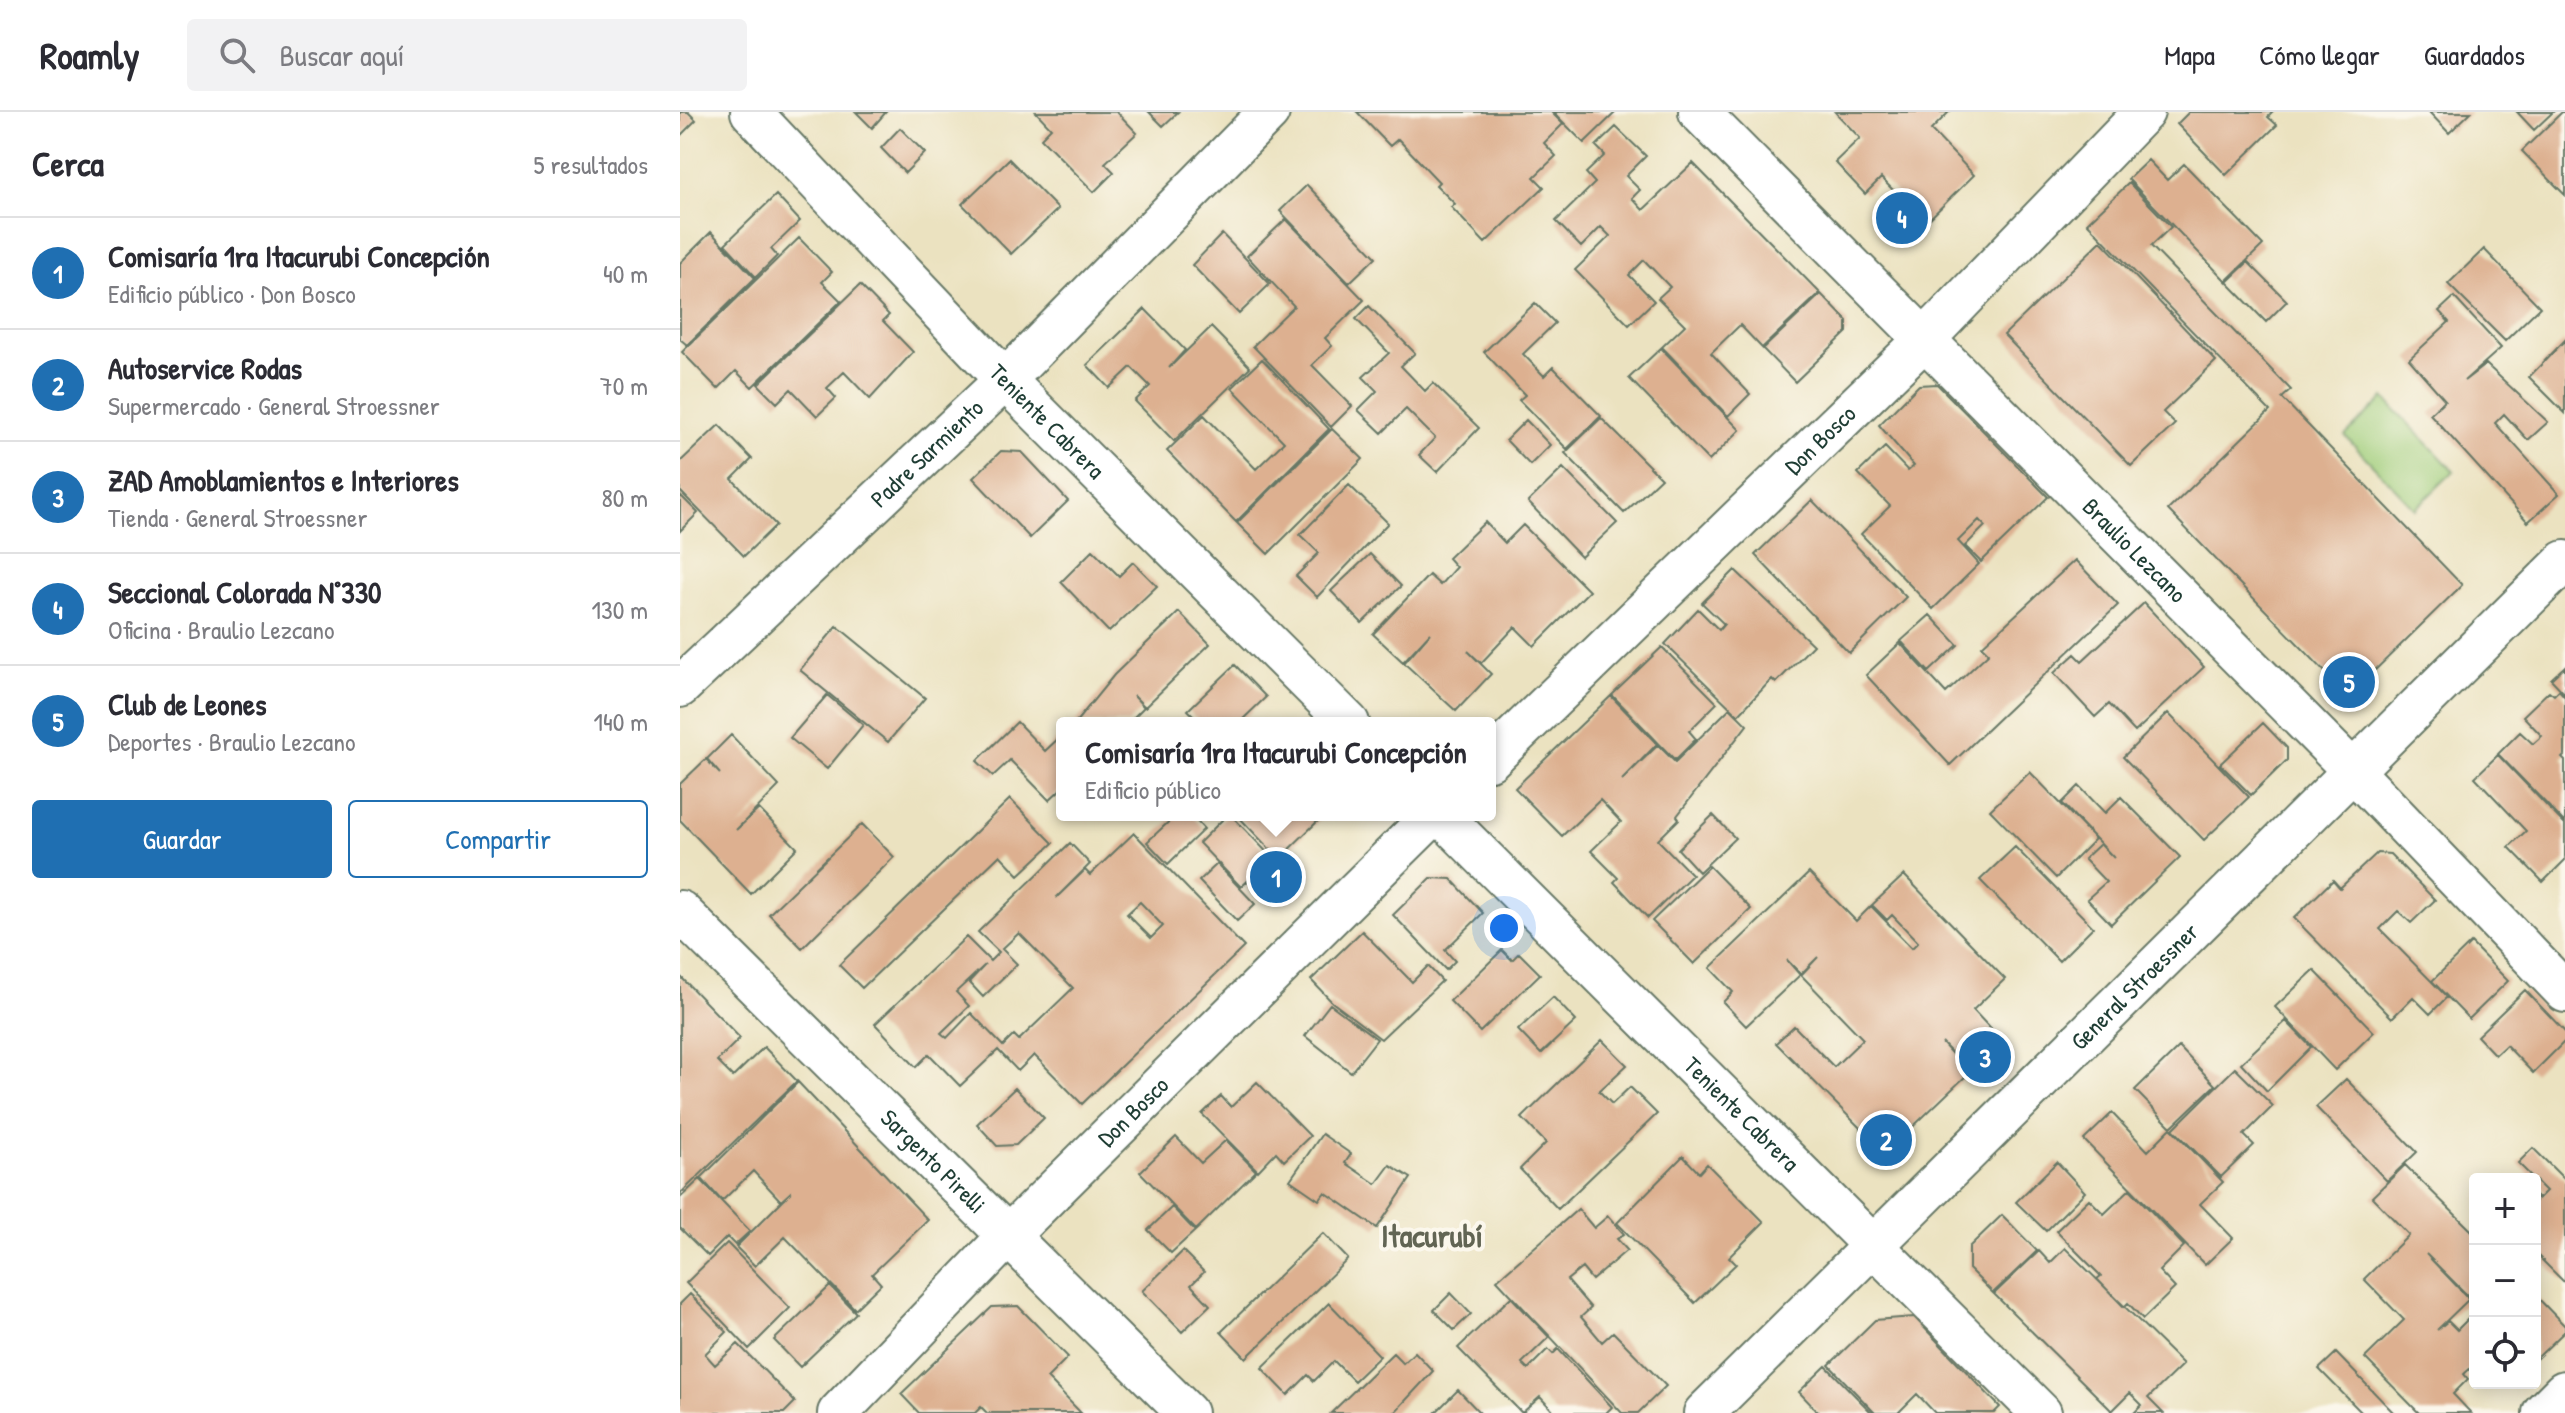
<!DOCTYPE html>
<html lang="es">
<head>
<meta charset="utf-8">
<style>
  body { margin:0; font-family:"Patrick Hand",sans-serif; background:#f2f2f3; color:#2b2b33 }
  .controls { position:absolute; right:24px; bottom:24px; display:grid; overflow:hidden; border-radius:8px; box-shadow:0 4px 20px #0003 }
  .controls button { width:72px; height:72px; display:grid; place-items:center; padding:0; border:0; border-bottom:2px solid #e1e1e2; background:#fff; color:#2b2b33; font:40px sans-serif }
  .you { position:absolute; left:824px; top:816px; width:28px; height:28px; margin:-20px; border:6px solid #fff; border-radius:50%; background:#1a73e8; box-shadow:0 0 0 12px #1a73e833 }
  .badge { display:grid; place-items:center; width:52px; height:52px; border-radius:50%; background:#1f6fb2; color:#fff; font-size:26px; font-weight:700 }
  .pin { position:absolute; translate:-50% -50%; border:4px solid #fff; box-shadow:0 2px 8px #0006 }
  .popup { position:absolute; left:376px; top:605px; width:440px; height:104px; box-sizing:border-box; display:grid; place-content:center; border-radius:8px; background:#fff; filter:drop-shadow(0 2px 6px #0005); font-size:26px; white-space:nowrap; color:#7c7c81 }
  .popup b { font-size:30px; color:#2b2b33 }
  .popup::after { content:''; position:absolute; left:50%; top:100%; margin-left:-16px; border:16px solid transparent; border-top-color:#fff }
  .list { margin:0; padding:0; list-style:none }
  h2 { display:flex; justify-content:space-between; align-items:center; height:104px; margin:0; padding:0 32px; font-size:34px }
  h2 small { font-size:26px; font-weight:400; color:#7c7c81 }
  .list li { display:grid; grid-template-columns:52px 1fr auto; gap:24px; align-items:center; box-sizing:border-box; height:112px; padding:0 32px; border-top:2px solid #e1e1e2 }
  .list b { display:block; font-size:30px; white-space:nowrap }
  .list p { margin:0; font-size:26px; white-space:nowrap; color:#7c7c81 }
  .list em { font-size:26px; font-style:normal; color:#7c7c81 }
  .actions { display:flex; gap:16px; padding:24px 32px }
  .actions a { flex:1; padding:18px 0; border:2px solid #1f6fb2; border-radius:8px; text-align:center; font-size:28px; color:#1f6fb2 }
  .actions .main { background:#1f6fb2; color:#fff }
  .icon { flex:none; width:44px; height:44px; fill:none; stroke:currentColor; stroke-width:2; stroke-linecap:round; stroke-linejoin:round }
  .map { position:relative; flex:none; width:1885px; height:1301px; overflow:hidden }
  header { display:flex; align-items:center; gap:48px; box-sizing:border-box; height:112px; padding:0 40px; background:#fff; border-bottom:2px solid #e1e1e2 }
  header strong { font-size:38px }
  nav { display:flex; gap:44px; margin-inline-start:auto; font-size:28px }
  .search { width:560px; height:72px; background:#f2f2f3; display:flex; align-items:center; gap:20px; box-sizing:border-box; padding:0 28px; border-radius:8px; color:#7c7c81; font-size:30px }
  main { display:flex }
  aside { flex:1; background:#fff }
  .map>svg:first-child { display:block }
</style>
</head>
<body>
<header>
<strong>Roamly</strong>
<div class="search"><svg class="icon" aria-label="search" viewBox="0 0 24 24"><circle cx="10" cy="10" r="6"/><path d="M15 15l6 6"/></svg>Buscar aquí</div>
<nav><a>Mapa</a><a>Cómo llegar</a><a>Guardados</a></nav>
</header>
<main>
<aside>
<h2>Cerca<small>5 resultados</small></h2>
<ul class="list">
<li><span class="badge">1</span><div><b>Comisaría 1ra Itacurubi Concepción</b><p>Edificio público · Don Bosco</p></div><em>40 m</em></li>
<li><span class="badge">2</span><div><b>Autoservice Rodas</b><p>Supermercado · General Stroessner</p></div><em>70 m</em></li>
<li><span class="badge">3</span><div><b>ZAD Amoblamientos e Interiores</b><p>Tienda · General Stroessner</p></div><em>80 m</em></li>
<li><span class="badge">4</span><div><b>Seccional Colorada N°330</b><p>Oficina · Braulio Lezcano</p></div><em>130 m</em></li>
<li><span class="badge">5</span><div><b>Club de Leones</b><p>Deportes · Braulio Lezcano</p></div><em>140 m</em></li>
</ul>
<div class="actions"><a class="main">Guardar</a><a>Compartir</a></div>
</aside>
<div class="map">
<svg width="1885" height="1301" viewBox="0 0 1885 1301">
  <rect width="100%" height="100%" fill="#fbf7ec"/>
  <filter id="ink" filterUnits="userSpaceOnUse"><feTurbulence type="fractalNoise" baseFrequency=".0125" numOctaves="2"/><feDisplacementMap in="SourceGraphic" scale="16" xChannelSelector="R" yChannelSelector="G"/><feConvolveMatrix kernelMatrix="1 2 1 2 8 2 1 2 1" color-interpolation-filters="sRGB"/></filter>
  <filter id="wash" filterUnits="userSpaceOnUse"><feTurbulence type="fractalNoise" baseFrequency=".006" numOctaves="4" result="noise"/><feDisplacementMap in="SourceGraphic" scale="32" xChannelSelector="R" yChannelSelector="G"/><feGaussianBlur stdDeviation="1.8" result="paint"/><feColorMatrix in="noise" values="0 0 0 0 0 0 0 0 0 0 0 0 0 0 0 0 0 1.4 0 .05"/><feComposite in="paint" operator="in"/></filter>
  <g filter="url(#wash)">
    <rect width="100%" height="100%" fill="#ebe2c0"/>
    <path fill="#a1ce7c" stroke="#608658" stroke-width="2" d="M1704 286 1774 359 1735 397 1665 324Z"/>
    <g id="blocks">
      <path fill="#ddb090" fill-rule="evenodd" d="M0 0H8L16 8 0 24Z
        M176 0H206L192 16Z
        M356 0H437L457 21 425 51 434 60 414 80 361 26 371 16Z
        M469 0H498L483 14Z
        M677 0H871L883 12 864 31 876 44 854 65 864 75 805 131 771 95 775 92 756 73 759 70 718 27 710 34Z
        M873 0H936L904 31Z
        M1155 0H1269L1251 18 1294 63 1236 120 1208 92 1218 83 1201 66 1185 82 1155 50 1180 26Z
        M1509 0H1593L1588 5 1597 13 1546 63 1497 12Z
        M1749 0H1791L1769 21Z
        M1837 0H1873L1854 18Z
        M1882 0H1885V83L1842 39Z
        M936 15 966 44 946 64 960 78 952 86 963 98 1013 51 1140 181 1082 236 1060 213 1031 241 1070 282 1048 304 982 235 1005 213 978 186 990 175 964 148 949 163 974 189 949 213 895 158 930 124 921 115 901 135 876 109 915 71 906 61 925 43 916 34Z
        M220 16 245 41 225 61 201 36Z
        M329 47 378 97 331 142 282 92Z
        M1468 48 1487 68 1504 52 1583 133 1546 169 1448 67Z
        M1449 71 1491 115 1471 134 1611 278 1602 286 1782 473 1684 569 1655 570 1488 398 1590 299 1407 111Z
        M627 73 696 145 669 171 600 99Z
        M96 83 120 109 91 137 97 144 76 165 45 132Z
        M606 107 684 188 645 226 652 234 632 253 672 294 651 315 573 234 614 194 567 144Z
        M31 120 75 166 7 233 0 227V151Z
        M542 122 590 172 559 202 512 153Z
        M119 126 152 160 142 170 161 189 72 275 56 259 38 277 2 240Z
        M1421 129 1536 249 1483 300 1495 312 1451 354 1324 223Z
        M1804 137 1860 195 1825 229 1768 172Z
        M1568 150 1607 189 1586 210 1547 170Z
        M180 173 209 203 203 209 233 240 190 287 164 260 147 276 156 286 137 304 111 277 97 291 78 272Z
        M1141 182 1167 209V220L1115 270 1083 237Z
        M1774 185 1821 236 1784 269 1806 252 1868 310 1848 328 1824 302 1815 311 1879 382 1848 410 1750 302 1765 288 1729 247 1769 210 1759 199Z
        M855 191 875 211 843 242 864 264 873 255 921 304 887 337 839 288 845 283 804 240Z
        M689 194 735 241 721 254 745 279 753 271 799 316 757 360 739 343 755 326 726 297 702 321 678 298 697 279 683 265 709 241 676 207Z
        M465 197 505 238 489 256 531 215 570 255 494 329 455 289 470 274 451 255 429 276 407 253Z
        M1885 228V301L1849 265Z
        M981 236 1060 318 1029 349 949 266Z
        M582 247 649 317 556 410 487 339 524 303 576 357 604 330 552 276Z
        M1257 272 1368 385 1301 450 1285 434 1305 414 1299 408 1278 429 1299 452 1253 497 1181 422 1210 394 1178 361 1205 335 1228 359 1234 354 1199 313 1239 273Z
        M921 306 981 366 944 401 885 341Z
        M846 308 870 333 850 353 826 328Z
        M39 313 72 347 52 367 96 413 64 444 0 379V350Z
        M652 317 683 347 588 442 557 411Z
        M321 339 342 340 388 389 350 426 293 366Z
        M883 356 937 411 901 445 848 390Z
        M669 373 708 411 637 485 616 464 639 441 620 423Z
        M0 383 18 401 0 419Z
        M1132 388 1226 485 1169 541 1075 443Z
        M805 410 825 431 843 413 909 479 854 534 835 515 801 551 788 539 811 562 776 599 724 551 750 521 723 550 693 522 749 463 760 473 776 455 768 446Z
        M413 438 439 464 453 450 477 474 429 520 381 470Z
        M690 442 721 474 682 511 651 479Z
        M1395 448 1438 493 1270 653 1186 563 1220 531 1266 581 1309 541 1302 534Z
        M1055 458 1133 533 1096 571 1092 567 1058 603 985 532 1018 497 1039 518 1044 512 1022 491Z
        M1464 491 1524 555 1455 620 1429 592 1415 605 1374 561 1395 542 1402 549Z
        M499 500 530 532 465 595 453 583 464 595 448 611H395L434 563Z
        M1250 503 1278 533 1249 560 1221 529Z
        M157 514 245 586 208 630 120 558Z
        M982 535 1037 591 1009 619 1016 627 995 648 932 583Z
        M555 553 586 585 559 611H521L508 598Z
        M1885 554V582L1871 567Z
        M1879 578 1885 585V643L1882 646 1885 649V711L1818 642 1840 620 1853 632 1862 624 1843 604 1869 579 1874 583Z
        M147 583 183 613 147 657 110 626Z
        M931 584 977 632 942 668 978 633 995 650 1050 596 1067 613 997 704 999 707 978 728 1012 763 968 806 934 770 938 766 911 739 941 710 920 688 882 724 835 676Z
        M1488 601 1569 685 1524 728 1443 645Z
        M337 610 365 639 382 623V676L369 688 330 648 313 664 297 649Z
        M1583 611 1607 636V648L1571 683 1540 652Z
        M51 623 99 674 56 718 79 697 117 736 71 782 0 708V672L26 647 40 662 27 647Z
        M1818 643 1885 713V748L1863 770 1829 735 1846 719 1795 665Z
        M1350 660 1415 727 1376 766 1310 698Z
        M1399 674 1425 701 1441 685 1500 745 1431 812 1407 787 1426 770 1404 747 1420 732 1434 746 1382 691Z
        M330 687 373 731 339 763 320 743 182 876 159 853Z
        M496 703H511L524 717 488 752 467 730Z
        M547 703H551L604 758 589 773 576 761 561 775 519 731Z
        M557 703H644L599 747Z
        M1033 703 1055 726 1019 760 998 737Z
        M182 712 214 745 122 836 89 802Z
        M454 721 564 835 402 992 354 943 338 959 318 938 280 974 249 942 236 955 195 912 286 825 310 849 319 840 298 820 390 731 410 752 376 786 405 758 410 763ZM460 790 483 814 471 826 447 802ZM339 821 393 876 339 928 334 923 323 934 291 901 267 926 261 921 289 894 276 880 305 853 289 870 303 885 337 852 322 837Z
        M1335 735 1413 815 1379 849 1300 768Z
        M1697 741 1710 742 1755 788 1731 811 1718 799 1700 817 1767 885 1750 902 1733 885 1712 906 1614 806 1653 768 1660 776Z
        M537 752 575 792 557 809 519 769Z
        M1029 754 1071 797 1014 852 972 809Z
        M1129 761 1176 809 1191 794 1232 836 1238 830 1212 803 1207 808 1192 793 1224 763 1325 867 1293 898 1322 929 1290 960 1262 931 1289 961 1219 1028 1191 1027 1096 931 1114 914 1154 955 1183 927 1121 863 1138 845 1121 862 1107 848 1120 863 1066 914 1043 890 1053 880 1030 856Z
        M751 766 771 767 803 801 765 838 775 849 766 858 713 803Z
        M682 819 732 870 748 854 762 869 701 927 652 890 631 868Z
        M1791 831 1828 869 1789 907 1752 869Z
        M822 838 832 848 839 841 860 862 800 920 770 889Z
        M1634 858 1694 920 1655 958 1595 895Z
        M0 864 60 926 37 949 53 965 84 935 117 969 0 1082Z
        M1845 878 1885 920V929L1853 961 1826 933 1815 943 1797 924Z
        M873 885 896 909 861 942 838 918Z
        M650 892 697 927 671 960 625 924Z
        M1606 909 1631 935 1587 979 1561 951Z
        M922 928 947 953 919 979 932 992 950 975 977 1002 878 1097 840 1057 866 1031 842 1006Z
        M1499 935 1535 973 1491 1015 1455 978Z
        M1555 956 1593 994 1564 1023 1574 1033 1541 1065 1493 1017Z
        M1666 967 1737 1040 1707 1069 1636 995Z
        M118 970 248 1108 192 1162 201 1172 175 1197 105 1125 75 1154 56 1135 112 1079 101 1089 73 1059 42 1089 21 1066Z
        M577 970 630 1024 604 1049 596 1040 578 1059 522 1002 541 984 551 995Z
        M335 976 364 1006 336 1033 317 1034 297 1012Z
        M1432 1001 1468 1039 1491 1016 1543 1070 1520 1092 1553 1126 1525 1153 1404 1028Z
        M642 1022 671 1042 665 1051 696 1072 710 1053 731 1066 697 1116 645 1080 639 1088 610 1068Z
        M496 1025 521 1051 546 1028 576 1059 516 1118 460 1060Z
        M1853 1036 1885 1068V1171L1855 1141V1084L1858 1087 1866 1079 1838 1051Z
        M1003 1044 1019 1061 1027 1052 1084 1110 1049 1145 1056 1152 1015 1191 937 1111Z
        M1377 1050 1405 1080 1366 1119 1336 1090Z
        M1725 1053 1795 1122V1191L1746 1142 1789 1187 1757 1218 1768 1209 1777 1218 1795 1200V1252L1784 1262 1788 1267 1773 1282 1791 1301H1739L1685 1246 1724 1208 1684 1167 1729 1123 1692 1085Z
        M20 1067 70 1119 55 1133 47 1125 28 1144 0 1116V1086Z
        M1450 1077 1504 1134 1479 1159 1495 1176 1463 1207 1448 1191 1444 1195 1417 1167 1421 1164 1376 1119 1409 1087 1424 1102Z
        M492 1095 515 1119 491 1141 468 1118Z
        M898 1097 914 1116 928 1104 944 1122 937 1127 947 1138 912 1168 902 1156 887 1168 911 1196 901 1205 922 1230 933 1220 986 1274 958 1301H942L817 1168Z
        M1322 1103 1357 1139 1313 1181 1289 1157V1135Z
        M643 1121 668 1147 566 1246 541 1220Z
        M47 1131 110 1196 69 1237 6 1171Z
        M1385 1136 1503 1252 1468 1286 1483 1301H1454L1462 1293 1450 1281 1432 1299 1314 1182 1359 1139 1370 1151Z
        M503 1139 524 1160 511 1173 530 1193 502 1220 462 1179Z
        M150 1174 176 1201 120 1255 94 1228Z
        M771 1181 791 1202 774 1218 754 1198Z
        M10 1182 47 1220 25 1242 35 1253 58 1232 115 1290 104 1301H0V1192Z
        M1855 1183 1885 1214V1219L1855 1248Z
        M831 1185 869 1225 842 1251 848 1257 868 1237 873 1242 878 1237 932 1295 926 1301H875L860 1285 842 1301 778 1236Z
        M649 1191 700 1244 674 1269 654 1249 634 1269 628 1263 608 1283 582 1256Z
        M338 1194 388 1245 367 1266 401 1301H307L301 1295 295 1301H239L221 1282 312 1195Z
        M1234 1205 1320 1295 1314 1301H1255L1237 1282 1218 1301H1195L1149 1253 1195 1208Z
        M735 1240 753 1259 714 1301H651L713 1241 723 1251Z
        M1656 1241 1714 1301H1682L1639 1257Z
        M1146 1254 1192 1301H1139L1119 1280Z
        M778 1278 800 1301H755Z"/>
    </g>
  </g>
  <g filter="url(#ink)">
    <use href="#blocks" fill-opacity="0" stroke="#667765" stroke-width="2"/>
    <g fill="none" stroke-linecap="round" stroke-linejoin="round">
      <defs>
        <g id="minor">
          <path id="s1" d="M71 0 325 268 669 611"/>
          <path id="s2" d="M1019 0 1674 660 1885 880"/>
          <path id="s3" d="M0 575 325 268 589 0"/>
          <path id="s4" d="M810 648 1243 229 1464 0"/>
          <path id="s5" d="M761 703 1361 1301"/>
          <path id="s6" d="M0 799 507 1301"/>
          <path id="s7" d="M158 1301 329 1123 753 703"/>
          <path id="s8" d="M1024 1301 1885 449"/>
        </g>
        <path id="trunk" d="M1865 1301 1885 1281"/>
      </defs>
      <use href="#minor" stroke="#667765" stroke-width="44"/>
      <use href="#trunk" stroke="#667765" stroke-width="48"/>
      <use href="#minor" stroke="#fff" stroke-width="40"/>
      <use href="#trunk" stroke="#fff" stroke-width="44"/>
    </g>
  </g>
  <g text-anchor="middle" stroke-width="8" stroke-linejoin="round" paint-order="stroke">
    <g font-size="24" fill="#1f3d34" stroke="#fbf7ec">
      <text dy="8" stroke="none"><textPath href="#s1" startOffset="428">Teniente Cabrera</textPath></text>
      <text dy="8" stroke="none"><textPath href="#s4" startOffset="460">Don Bosco</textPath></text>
      <text dy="8" stroke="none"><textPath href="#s3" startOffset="340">Padre Sarmiento</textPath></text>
      <text dy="8" stroke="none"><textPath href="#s2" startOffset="618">Braulio Lezcano</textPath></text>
      <text dy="8" stroke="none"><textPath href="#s8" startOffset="606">General Stroessner</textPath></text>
      <text dy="8" stroke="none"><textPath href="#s7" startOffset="422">Don Bosco</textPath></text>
      <text dy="8" stroke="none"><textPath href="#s5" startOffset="424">Teniente Cabrera</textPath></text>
      <text dy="8" stroke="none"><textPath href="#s6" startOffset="356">Sargento Pirelli</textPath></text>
    </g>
    <g font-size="32" font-weight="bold" fill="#626554" stroke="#fbf7ec">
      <text x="752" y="1135">Itacurubí</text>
    </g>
  </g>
</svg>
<div class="controls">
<button>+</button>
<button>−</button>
<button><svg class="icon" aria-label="locate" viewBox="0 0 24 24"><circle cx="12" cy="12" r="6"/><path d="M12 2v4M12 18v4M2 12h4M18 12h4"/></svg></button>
</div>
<div class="you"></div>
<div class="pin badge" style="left:596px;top:765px">1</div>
<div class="popup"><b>Comisaría 1ra Itacurubi Concepción</b>Edificio público</div>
<div class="pin badge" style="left:1206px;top:1028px">2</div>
<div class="pin badge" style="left:1305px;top:945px">3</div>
<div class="pin badge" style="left:1222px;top:106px">4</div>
<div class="pin badge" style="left:1669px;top:570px">5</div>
</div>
</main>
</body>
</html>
